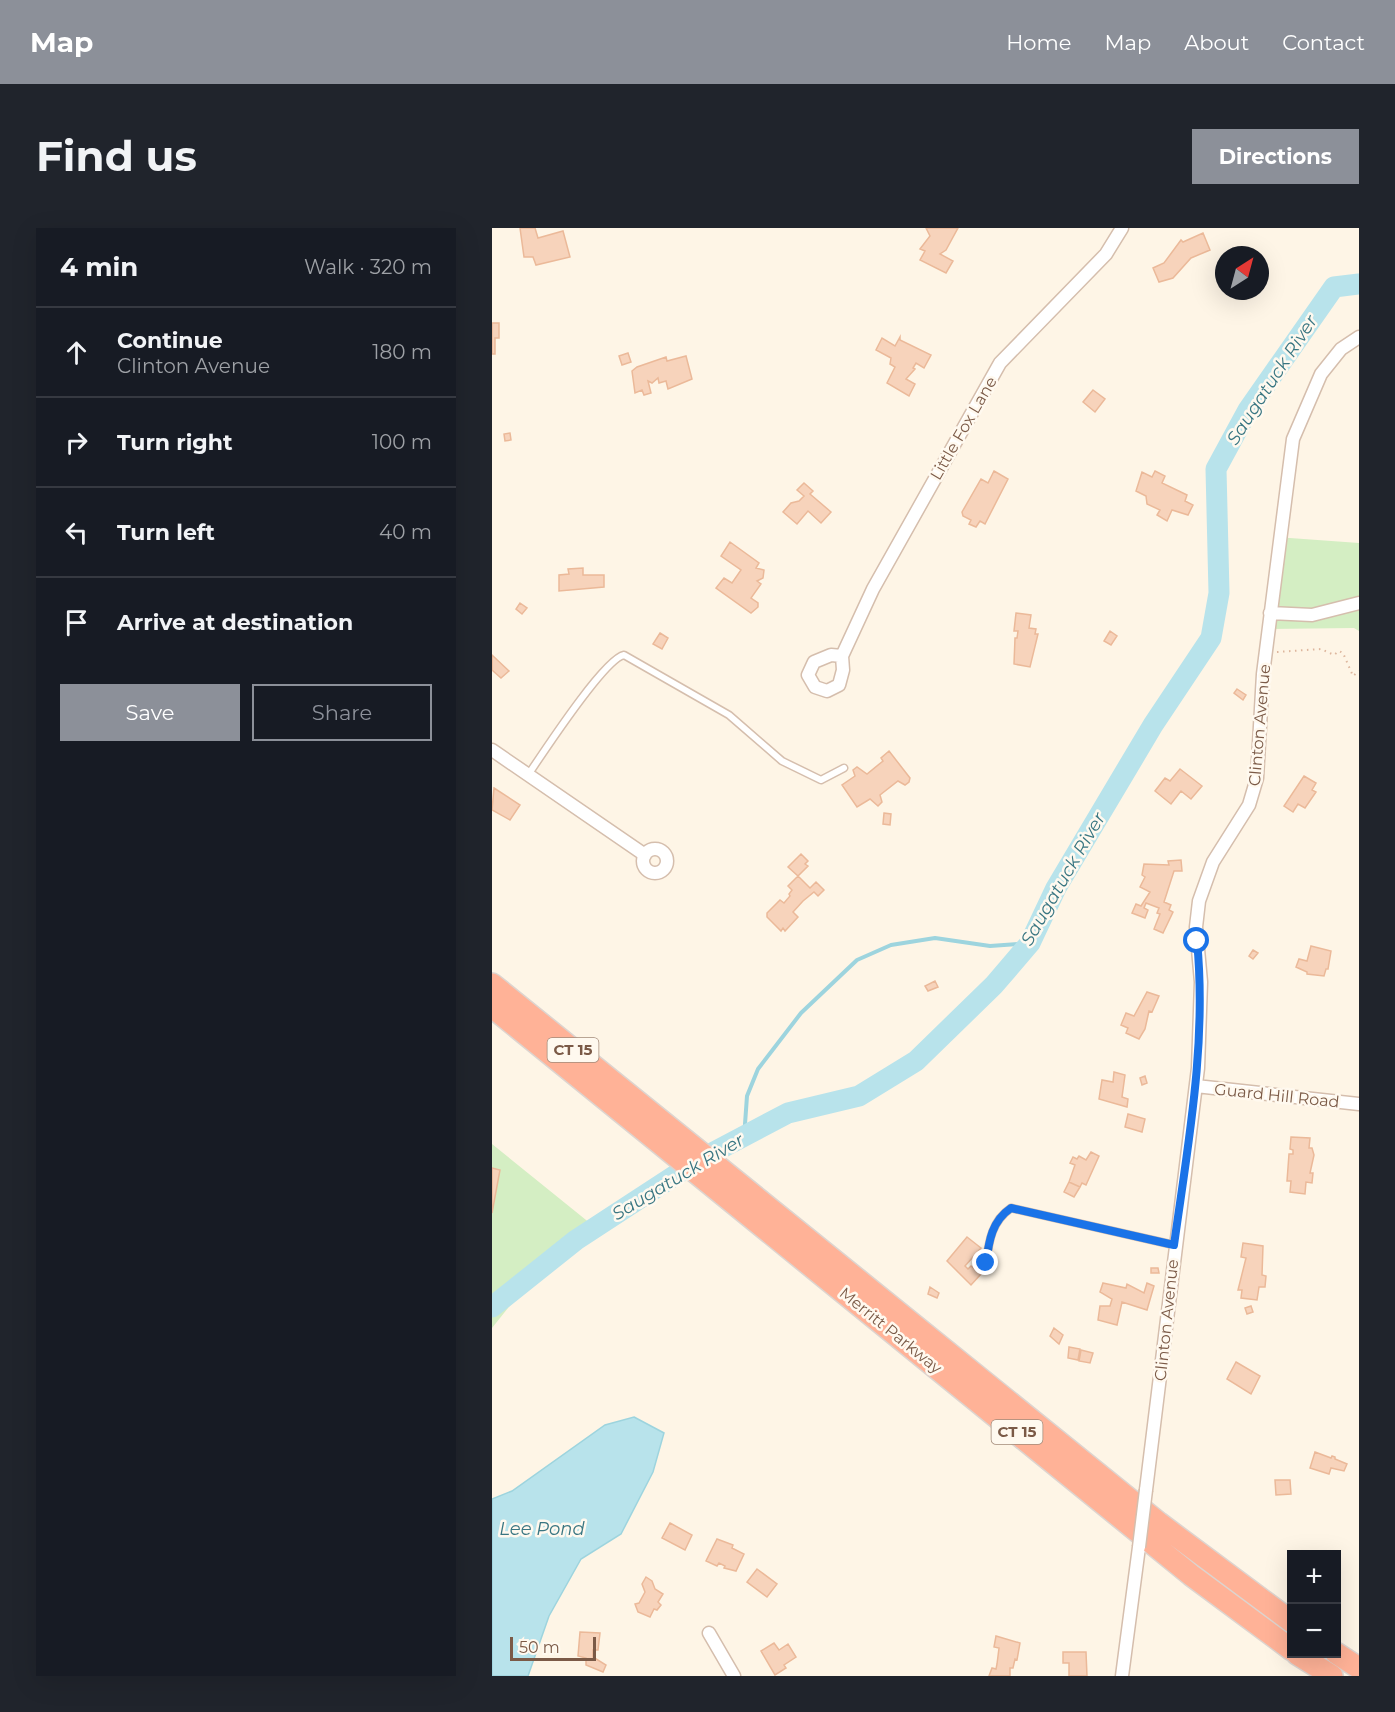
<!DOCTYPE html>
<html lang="en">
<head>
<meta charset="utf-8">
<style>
  body { margin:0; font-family:Montserrat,sans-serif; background:#20242c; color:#f1f3f6 }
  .controls { position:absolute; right:18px; bottom:18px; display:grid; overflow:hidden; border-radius:0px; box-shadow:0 6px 24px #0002 }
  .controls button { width:54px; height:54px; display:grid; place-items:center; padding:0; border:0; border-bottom:2px solid #363941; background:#171b24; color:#f1f3f6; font:30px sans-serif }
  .compass { position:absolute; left:723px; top:18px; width:54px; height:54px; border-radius:50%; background:#171b24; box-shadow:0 6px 24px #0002; rotate:36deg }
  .scale { position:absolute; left:18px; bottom:15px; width:86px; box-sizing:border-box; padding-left:6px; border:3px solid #7b5a47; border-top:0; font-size:16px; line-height:21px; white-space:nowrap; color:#7b5a47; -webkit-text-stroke:4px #fff9ef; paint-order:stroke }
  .stop { position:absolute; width:18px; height:18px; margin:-14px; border:4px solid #1a73e8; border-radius:50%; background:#fff }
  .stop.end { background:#1a73e8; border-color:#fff; box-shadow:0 2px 6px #0008 }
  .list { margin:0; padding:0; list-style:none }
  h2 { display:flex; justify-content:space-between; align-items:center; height:78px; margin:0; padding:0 24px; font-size:26px }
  h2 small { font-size:20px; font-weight:400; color:#9ea1a6 }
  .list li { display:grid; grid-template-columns:39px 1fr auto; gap:18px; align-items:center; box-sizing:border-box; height:90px; padding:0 24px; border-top:2px solid #363941 }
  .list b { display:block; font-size:22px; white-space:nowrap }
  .list p { margin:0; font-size:20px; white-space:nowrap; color:#9ea1a6 }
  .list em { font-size:20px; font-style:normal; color:#9ea1a6 }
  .actions { display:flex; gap:12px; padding:18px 24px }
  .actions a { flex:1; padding:14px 0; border:2px solid #8c9099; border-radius:0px; text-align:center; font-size:21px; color:#8c9099 }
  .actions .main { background:#8c9099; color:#fff }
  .icon { flex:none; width:33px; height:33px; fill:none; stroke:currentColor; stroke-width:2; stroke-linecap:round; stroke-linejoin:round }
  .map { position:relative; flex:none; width:867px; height:1448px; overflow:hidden; border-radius:0px }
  header { display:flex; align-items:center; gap:36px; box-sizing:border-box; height:84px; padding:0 30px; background:#8c9099; color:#fff }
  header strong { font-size:28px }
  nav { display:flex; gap:33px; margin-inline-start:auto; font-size:21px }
  .intro { display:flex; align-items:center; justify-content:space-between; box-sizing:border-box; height:144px; padding:0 36px }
  h1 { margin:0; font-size:42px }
  .button { padding:15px 27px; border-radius:0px; background:#8c9099; color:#fff; font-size:21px; font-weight:700 }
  main { display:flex; gap:36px; padding:0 36px }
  aside { flex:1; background:#171b24; border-radius:0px; box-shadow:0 6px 24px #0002 }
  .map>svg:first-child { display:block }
</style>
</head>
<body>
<header>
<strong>Map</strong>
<nav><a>Home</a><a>Map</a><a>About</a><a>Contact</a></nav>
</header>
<div class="intro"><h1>Find us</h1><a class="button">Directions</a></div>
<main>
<aside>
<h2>4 min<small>Walk · 320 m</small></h2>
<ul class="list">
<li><svg class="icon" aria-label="ahead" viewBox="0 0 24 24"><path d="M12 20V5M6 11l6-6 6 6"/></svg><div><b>Continue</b><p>Clinton Avenue</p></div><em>180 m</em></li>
<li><svg class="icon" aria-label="right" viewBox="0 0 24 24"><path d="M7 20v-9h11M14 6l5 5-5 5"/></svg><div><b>Turn right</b></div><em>100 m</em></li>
<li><svg class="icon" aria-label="left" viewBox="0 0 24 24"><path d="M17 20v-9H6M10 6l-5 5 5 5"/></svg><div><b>Turn left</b></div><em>40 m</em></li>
<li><svg class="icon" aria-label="arrive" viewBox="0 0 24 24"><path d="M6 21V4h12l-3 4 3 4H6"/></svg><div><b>Arrive at destination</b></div></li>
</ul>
<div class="actions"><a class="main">Save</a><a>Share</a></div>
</aside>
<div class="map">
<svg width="867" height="1448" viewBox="0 0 867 1448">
  <rect width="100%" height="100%" fill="#fef5e6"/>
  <path fill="#d4eec3" d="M784 309 867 315V403L862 400 774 401Z
    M0 916 99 996 63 1021 0 1100Z"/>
  <path fill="#b8e3eb" stroke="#9dd4de" stroke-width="1.5" d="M142 1189 172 1205 161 1244 129 1306 89 1331 57 1388 36 1448H0V1271L20 1263 113 1197Z"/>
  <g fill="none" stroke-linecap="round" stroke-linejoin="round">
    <path stroke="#9dd4de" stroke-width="4" d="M252 910 255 868 266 841 309 785 365 732 399 717 443 710 498 718 538 715"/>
    <path stroke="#b8e3eb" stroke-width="21" d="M0 1079 84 1012 205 933 296 885 367 868 424 833 502 757 538 715 564 660 661 497 719 410 727 365 724 241 756 182 842 59 867 56"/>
  </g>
  <path fill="#f7d3bb" stroke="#ebb999" stroke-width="1.5" d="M28 0H43L46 10 71 3 78 29 44 37 41 29H32Z
    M434 0H466L454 22 448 26 461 33 454 45 428 32 433 23 428 21 438 8Z
    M711 5 718 22 699 30 681 50 667 54 661 40 672 35 689 12 691 14Z
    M0 95H7V110H3V126H0Z
    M408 109V112L439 127 432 140 424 135 421 140 423 141 414 151 423 156 417 168 395 155 403 139 398 136 399 130 384 122 390 110 403 118Z
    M136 125 139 134 130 137 127 128Z
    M194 128 200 151 176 161 174 153 167 155 166 150 160 155 156 153 159 165 152 167 150 162 143 165 140 143 145 139 174 129 175 133Z
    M601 162 613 171 603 184 591 174Z
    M18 205 19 212 13 213 12 206Z
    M502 243 516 251 493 296 488 293 484 299 477 296 479 292 471 288 470 284 489 251 496 255Z
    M663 243 673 248 670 255 695 267 693 273 701 277 696 287 680 282 675 293 665 287 668 282 655 276 654 268 644 263 650 244 660 249Z
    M312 255 321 263 318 266 339 284 329 295 316 283 305 296 291 284 299 275 307 273 312 268 305 262Z
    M238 314 267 335 264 340 272 342 271 350 265 353 269 356 259 370 266 375V379L259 385 224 360 232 350 240 355 249 342 229 328Z
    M91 340V347H112V359L67 363V347L77 346 76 341Z
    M28 375 35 380 30 386 24 381Z
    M524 385 539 387 537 400 544 401 543 406H546L538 439 522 436 523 410H525L526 403H522Z
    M618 403 625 408 619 417 612 413Z
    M168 405 176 410 170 421 161 416Z
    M0 427 17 443 9 450 0 442Z
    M745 461 754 467 751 472 742 465Z
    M397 523 418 550 417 554 413 557 406 553 388 567 390 574 386 578 378 571 365 579 350 557 363 548 361 542 365 539 375 546 391 533 389 530Z
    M688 541 710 558 699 571 689 563 679 576 663 563 673 550 678 553Z
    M812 548 824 555 820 562 824 564 813 580 806 576 801 584 792 578Z
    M2 560 28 577 18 592 0 582Z
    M392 585 399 586 398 597 391 596Z
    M309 626 316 633 313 636 316 638 306 648 296 639Z
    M689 632 690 643H682L672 674 679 677 677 682 681 684 671 705 662 701 668 686 665 685 667 680 654 675 652 680 656 682 653 690 640 685 644 676 649 678 658 664 648 659 653 649 650 647 652 636 677 637 676 633Z
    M306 648 318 660 324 654 332 662 326 668 322 664 311 673 301 684 306 689 293 703 291 700 289 703 275 689V685L288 672 292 675 298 668 297 666 300 662 296 658Z
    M819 718 839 723 836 741H834L832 748 815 746V744L804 739 807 731 815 733Z
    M761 722 766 725 761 731 757 728Z
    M443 753 446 759 436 763 433 758Z
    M655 764 667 768 660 784 657 783 653 801 647 811 634 805 636 800 629 797 634 785 642 788Z
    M622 844 633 847 630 869 636 871 635 879 607 871 610 852 621 854Z
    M653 848 655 855 650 857 648 850Z
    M636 886 653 891 650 904 633 899Z
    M799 909 818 910 817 920H820L822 927 818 945H821L820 955 814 954 813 966 798 964 799 953H795L797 926H801V922L798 921Z
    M599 924 607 928 594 957 590 955 588 959 577 954 583 937 578 935 581 929 585 931 587 928 594 932Z
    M0 940 8 942 0 985Z
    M577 954 588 959 582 969 572 964Z
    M475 1009 489 1020 473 1038 476 1041 479 1038 489 1046 479 1057 455 1033Z
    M751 1015 771 1018 770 1047 774 1048 773 1059H767L765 1072 749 1070 750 1062H746L754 1030 749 1029Z
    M659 1040H666L667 1045H659Z
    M611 1055 634 1060 635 1056 652 1065 655 1055 662 1058 655 1082 630 1074 625 1097 606 1092 608 1078H618L620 1071 608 1064Z
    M438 1059 447 1065 445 1070 436 1066Z
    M759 1078 761 1084 755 1086 753 1080Z
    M562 1100 571 1107 567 1116 558 1108Z
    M577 1119 588 1121 586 1132 576 1130Z
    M589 1122 601 1125 598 1135 587 1133Z
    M744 1134 768 1148 759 1166 735 1151Z
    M823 1224 839 1230 840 1228 843 1229V1231L855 1236 852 1243 839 1240 837 1246 818 1240Z
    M783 1252H798L799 1266 784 1267Z
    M178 1295 200 1307 193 1322 170 1310Z
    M225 1311 241 1317 240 1320 252 1326 244 1343 232 1340 233 1338 227 1335 225 1338 214 1333Z
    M265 1341 285 1356 275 1369 255 1354Z
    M154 1349 160 1353 163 1361 171 1366 166 1374 169 1377 165 1382 162 1381 158 1389 146 1384 143 1376 147 1375 153 1364 150 1356Z
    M88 1404 108 1405 106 1422H101V1429L114 1437 111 1444 94 1437V1430L86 1428Z
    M504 1408 528 1415 525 1432 523 1431 521 1440H518V1448H497L500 1440 504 1441 505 1436 507 1420 502 1419Z
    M282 1415 287 1422 296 1416 304 1429 292 1437 294 1440 283 1447 269 1423Z
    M571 1424H594L595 1448H577V1435H571Z"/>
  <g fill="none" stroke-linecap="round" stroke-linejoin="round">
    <defs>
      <path id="service" d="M36 547C51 525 112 431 132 427L237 487 290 533 329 552 352 540
        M494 1035C497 1012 500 993 519 980L682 1017"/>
      <path id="minor" d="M778 385 820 387 867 375
        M350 428 339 427 322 434 316 447 323 459 335 463 347 457 351 442 350 428 381 361 508 135 614 26 630 0
        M0 522 153 627
        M151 633a12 12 0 1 1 24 0a12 12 0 1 1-24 0Z
        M704 858 867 876
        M654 1262 706 840 709 754 704 699 707 673 721 634 757 577 765 550 771 446 801 211 829 146 849 121 867 109
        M217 1405 242 1448
        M630 1448 647 1319"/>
      <path id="motorway" d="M0 756 667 1295 800 1394
        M0 779 699 1347 800 1422
        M844 1425 867 1440
        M805 1426 840 1448"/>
    </defs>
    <use href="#service" stroke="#d5bead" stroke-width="9"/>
    <use href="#minor" stroke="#d5bead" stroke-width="15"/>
    <use href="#motorway" stroke="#ddd4cf" stroke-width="24"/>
    <path stroke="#ddb69d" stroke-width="2" stroke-dasharray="1.5 4.5" stroke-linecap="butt" d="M785 424 829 421 842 427 847 423 851 425 861 448 867 443"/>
    <use href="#service" stroke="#fff" stroke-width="6"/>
    <use href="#minor" stroke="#fff" stroke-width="12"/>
    <use href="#motorway" stroke="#ffb297" stroke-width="21"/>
    <defs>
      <path id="minor-bridge" d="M647 1319 654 1262"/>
    </defs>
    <use href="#minor-bridge" stroke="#d5bead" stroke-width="15" stroke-linecap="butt"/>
    <use href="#minor-bridge" stroke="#fff" stroke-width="12"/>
  </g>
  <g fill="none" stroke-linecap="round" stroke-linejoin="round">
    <path stroke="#1a73e8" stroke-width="8" d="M494 1035C497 1012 500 993 519 980L682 1017C696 916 715 815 705 713"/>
  </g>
  <g text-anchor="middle" stroke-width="5" stroke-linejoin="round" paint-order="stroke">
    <g fill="#fff9ef" stroke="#a38a79" stroke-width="1.5">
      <rect x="55.5" y="810" width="51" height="24" rx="4.5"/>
      <rect x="499.5" y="1192" width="51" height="24" rx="4.5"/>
    </g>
    <g font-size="15" font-weight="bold" fill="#7b5a47">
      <text x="81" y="827">CT 15</text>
      <text x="525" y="1209">CT 15</text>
    </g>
    <g font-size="16" fill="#7b5a47" stroke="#fff9ef">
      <text transform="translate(471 200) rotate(-60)" y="6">Little Fox Lane</text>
      <text transform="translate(767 497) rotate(-85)" y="6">Clinton Avenue</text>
      <text transform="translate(785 867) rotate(6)" y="6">Guard Hill Road</text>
      <text transform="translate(674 1092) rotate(-84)" y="6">Clinton Avenue</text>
      <text transform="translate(399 1102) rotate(39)" y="6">Merritt Parkway</text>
    </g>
    <g font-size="18" font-style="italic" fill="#397682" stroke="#fff9ef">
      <text transform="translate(780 152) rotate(-57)" y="6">Saugatuck River</text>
      <text transform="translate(571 651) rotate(-60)" y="6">Saugatuck River</text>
      <text transform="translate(186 949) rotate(-31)" y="6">Saugatuck River</text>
      <text x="50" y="1307">Lee Pond</text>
    </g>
  </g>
</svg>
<div class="controls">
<button>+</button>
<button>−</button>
</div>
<svg class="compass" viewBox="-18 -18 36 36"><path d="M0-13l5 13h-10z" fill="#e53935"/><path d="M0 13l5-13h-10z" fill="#9ea1a6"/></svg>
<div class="scale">50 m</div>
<div class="stop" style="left:705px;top:713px"></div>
<div class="stop end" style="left:494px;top:1035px"></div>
</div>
</main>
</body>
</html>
